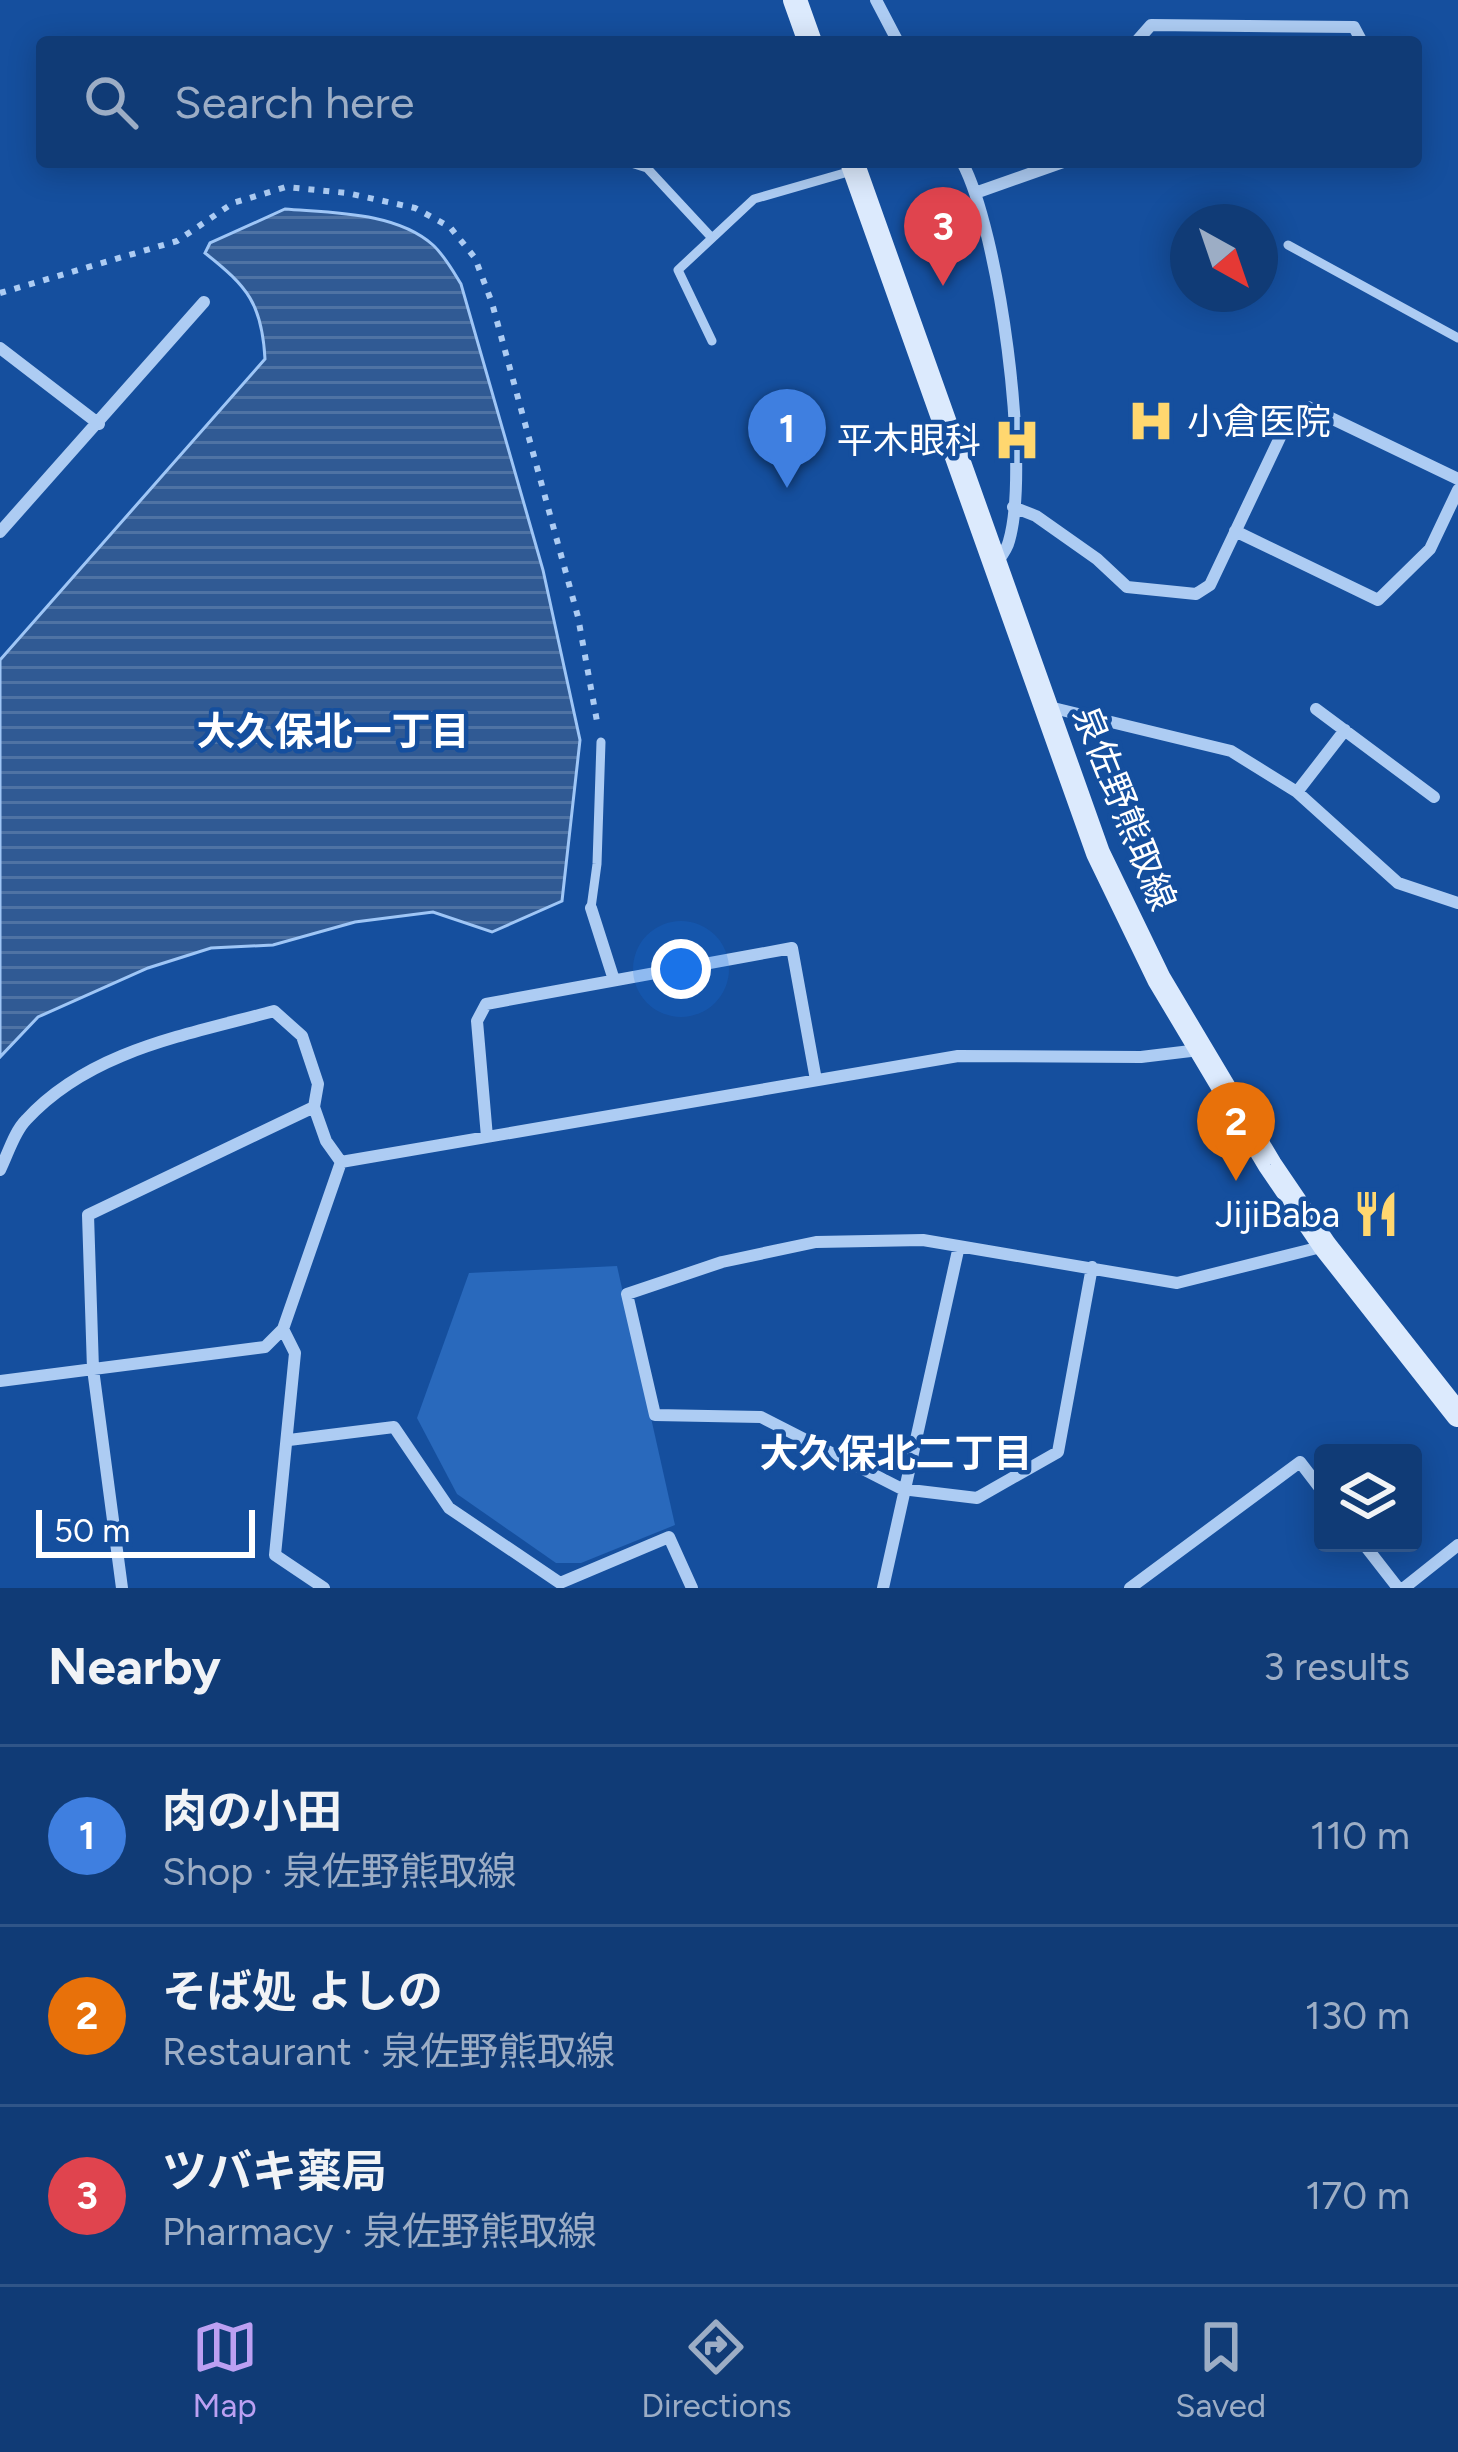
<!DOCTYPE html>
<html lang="en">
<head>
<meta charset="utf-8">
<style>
  body { margin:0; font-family:Figtree,"Noto Sans JP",sans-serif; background:#19427b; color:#f1f3f6 }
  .controls { position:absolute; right:36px; bottom:36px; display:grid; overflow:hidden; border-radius:12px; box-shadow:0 6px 30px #0003 }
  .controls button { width:108px; height:108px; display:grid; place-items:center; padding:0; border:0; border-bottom:3px solid #305588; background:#103b76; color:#f1f3f6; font:60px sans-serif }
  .compass { position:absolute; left:1170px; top:204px; width:108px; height:108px; border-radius:50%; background:#103b76; box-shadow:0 6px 30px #0003; rotate:140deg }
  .scale { position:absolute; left:36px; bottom:30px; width:219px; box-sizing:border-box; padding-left:12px; border:6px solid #fff; border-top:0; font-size:33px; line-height:42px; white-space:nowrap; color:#fff; -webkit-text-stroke:9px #154f9e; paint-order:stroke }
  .you { position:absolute; left:681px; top:969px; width:42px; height:42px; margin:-30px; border:9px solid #fff; border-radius:50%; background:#1a73e8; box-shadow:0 0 0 18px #1a73e833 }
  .badge { display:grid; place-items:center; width:78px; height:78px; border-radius:50%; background:#bca0f2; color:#fff; font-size:39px; font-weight:700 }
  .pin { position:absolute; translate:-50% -99px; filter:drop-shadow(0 3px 6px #0008) }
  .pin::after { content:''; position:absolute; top:63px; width:42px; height:36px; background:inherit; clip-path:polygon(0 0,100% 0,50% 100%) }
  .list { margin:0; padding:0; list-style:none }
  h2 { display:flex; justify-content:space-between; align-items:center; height:156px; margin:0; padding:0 48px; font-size:51px }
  h2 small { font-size:39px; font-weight:400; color:#9cadc5 }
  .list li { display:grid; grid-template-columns:78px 1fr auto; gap:36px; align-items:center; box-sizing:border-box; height:180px; padding:0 48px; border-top:3px solid #305588 }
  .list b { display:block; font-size:45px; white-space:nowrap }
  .list p { margin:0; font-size:39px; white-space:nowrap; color:#9cadc5 }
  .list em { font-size:39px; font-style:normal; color:#9cadc5 }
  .icon { flex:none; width:66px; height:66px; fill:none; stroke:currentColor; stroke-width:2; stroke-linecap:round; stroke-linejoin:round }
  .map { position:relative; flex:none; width:1458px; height:1588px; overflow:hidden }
  .search { position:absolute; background:#103b76; box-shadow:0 6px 30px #0003; left:36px; right:36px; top:36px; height:132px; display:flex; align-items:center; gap:30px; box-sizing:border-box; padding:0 42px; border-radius:12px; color:#9cadc5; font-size:45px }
  .sheet { height:696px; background:#103b76 }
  nav { display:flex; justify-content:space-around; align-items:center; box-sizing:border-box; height:168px; border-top:3px solid #305588; background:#103b76; font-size:33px; color:#9cadc5 }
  nav a { display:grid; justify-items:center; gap:6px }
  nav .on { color:#bca0f2 }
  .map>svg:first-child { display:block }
</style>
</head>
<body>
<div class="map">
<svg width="1458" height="1588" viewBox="0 0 1458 1588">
  <defs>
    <pattern id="water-rules" width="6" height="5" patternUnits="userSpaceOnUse" patternTransform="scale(3)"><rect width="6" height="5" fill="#305a94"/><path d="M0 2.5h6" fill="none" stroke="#4f73a4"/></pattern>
  </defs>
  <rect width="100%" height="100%" fill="#154f9e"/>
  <path fill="#2969bc" d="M617 1266 675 1525 581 1563H556L457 1494 417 1418 469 1273Z"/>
  <path fill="url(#water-rules)" stroke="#9fc6f6" stroke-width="3" d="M285 209C333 213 396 212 433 245 444 255 453 271 461 284L543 570 580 740 562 901 492 932 433 912 355 922 273 945 211 948 148 968 38 1017 0 1057V660L265 359C262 304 248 287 205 253L210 243Z"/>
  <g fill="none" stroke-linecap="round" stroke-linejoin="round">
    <path stroke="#adccf3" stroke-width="6" stroke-dasharray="6 9" stroke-linecap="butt" d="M0 293 177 241 233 203 286 187 347 193 415 208 450 227 475 258 492 303 578 617 598 727"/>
    <path stroke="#adccf3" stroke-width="9" d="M628 162 647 168 712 238
      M1288 245 1458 338
      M712 341 678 270 754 199 855 170
      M591 908 597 864 601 742"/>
    <path stroke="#adccf3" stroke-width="12" d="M876 0 898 42
      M1136 42 1151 25 1354 27 1362 42
      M962 162C999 231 1031 465 1009 541 1007 550 1000 558 995 565
      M978 192 1063 162
      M0 348 99 424
      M1013 507 1036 516 1097 559 1127 587 1196 594 1210 585 1292 412 1308 407 1458 479
      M1235 531 1378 600 1430 549 1458 490
      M0 532 204 302
      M1045 706 1231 751 1297 792 1398 883 1458 903
      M1316 709 1434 797
      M1297 792 1345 730
      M591 908 614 980
      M487 1137 477 1021 486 1004 792 948 816 1080
      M341 1162 958 1056 1141 1057 1199 1050
      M0 1170C8 1154 14 1132 26 1120 90 1050 187 1035 274 1011L302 1036 318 1084 314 1107 326 1141 341 1162 283 1329 265 1347 0 1381
      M1092 1267 1058 1452 977 1498 902 1489 761 1417 655 1415 627 1294 722 1262 816 1242 923 1240 1177 1283 1325 1246
      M283 1329 295 1353 275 1555 324 1588
      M289 1440 394 1427 449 1508 560 1583 669 1537 692 1588
      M1363 1543 1398 1588
      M122 1588 93 1369 88 1215 314 1107
      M883 1588 959 1246
      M1130 1588 1300 1462 1323 1492
      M1404 1588 1458 1545"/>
    <path stroke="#dceafd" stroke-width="24" d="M795 0 810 42
      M852 162 1098 853 1159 979 1270 1165 1325 1246 1458 1415"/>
  </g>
  <defs>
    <symbol id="hospital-bare" viewBox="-9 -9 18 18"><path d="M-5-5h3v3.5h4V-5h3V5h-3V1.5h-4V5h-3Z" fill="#ffd76f" stroke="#154f9e" stroke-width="2.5" paint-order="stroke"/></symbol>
    <symbol id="restaurant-bare" viewBox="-9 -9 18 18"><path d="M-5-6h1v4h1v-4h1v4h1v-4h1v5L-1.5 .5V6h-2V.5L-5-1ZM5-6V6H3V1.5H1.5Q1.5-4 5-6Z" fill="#ffd76f" stroke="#154f9e" stroke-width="2.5" paint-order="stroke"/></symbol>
  </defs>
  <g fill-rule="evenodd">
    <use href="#hospital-bare" x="1118" y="388" width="66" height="66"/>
    <use href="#hospital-bare" x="984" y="407" width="66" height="66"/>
    <use href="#restaurant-bare" x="1343" y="1181" width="66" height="66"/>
  </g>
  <g text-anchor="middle" stroke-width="9" stroke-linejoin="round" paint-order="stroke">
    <g font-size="36" fill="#fff" stroke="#154f9e" text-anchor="end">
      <text x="1187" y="434" text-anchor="start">小倉医院</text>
      <text x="981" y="453">平木眼科</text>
      <text x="1340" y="1227">JijiBaba</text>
    </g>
    <g font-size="36" fill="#fff" stroke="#154f9e">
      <text transform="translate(1125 808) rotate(68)" y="13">泉佐野熊取線</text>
    </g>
    <g font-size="39" font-weight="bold" fill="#fff" stroke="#154f9e">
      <text x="333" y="745">大久保北一丁目</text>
      <text x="896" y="1467">大久保北二丁目</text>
    </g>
  </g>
</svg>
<div class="controls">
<button><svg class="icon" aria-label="layers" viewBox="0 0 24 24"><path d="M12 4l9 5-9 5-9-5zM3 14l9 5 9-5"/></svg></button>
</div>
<svg class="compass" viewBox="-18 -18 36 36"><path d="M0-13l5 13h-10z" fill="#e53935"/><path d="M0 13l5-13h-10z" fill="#9cadc5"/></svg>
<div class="scale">50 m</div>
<div class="you"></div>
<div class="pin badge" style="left:787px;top:488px;background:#3f7fe0">1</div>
<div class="pin badge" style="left:1236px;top:1181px;background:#e8710a">2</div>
<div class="pin badge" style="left:943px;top:286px;background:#e0444e">3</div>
<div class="search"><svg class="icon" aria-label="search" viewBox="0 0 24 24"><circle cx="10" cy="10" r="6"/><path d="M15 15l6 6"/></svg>Search here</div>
</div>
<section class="sheet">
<h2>Nearby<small>3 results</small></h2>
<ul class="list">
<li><span class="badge" style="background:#3f7fe0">1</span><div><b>肉の小田</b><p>Shop · 泉佐野熊取線</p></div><em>110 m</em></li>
<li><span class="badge" style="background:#e8710a">2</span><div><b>そば処 よしの</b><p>Restaurant · 泉佐野熊取線</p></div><em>130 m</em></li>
<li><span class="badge" style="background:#e0444e">3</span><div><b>ツバキ薬局</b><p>Pharmacy · 泉佐野熊取線</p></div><em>170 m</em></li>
</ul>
</section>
<nav>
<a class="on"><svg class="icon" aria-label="map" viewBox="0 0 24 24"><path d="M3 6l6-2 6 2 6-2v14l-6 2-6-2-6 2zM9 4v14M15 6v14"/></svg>Map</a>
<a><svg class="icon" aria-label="directions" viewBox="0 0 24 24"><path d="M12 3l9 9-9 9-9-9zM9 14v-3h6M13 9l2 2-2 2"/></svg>Directions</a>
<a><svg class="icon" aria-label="saved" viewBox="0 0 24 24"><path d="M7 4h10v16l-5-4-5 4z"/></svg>Saved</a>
</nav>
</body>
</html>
